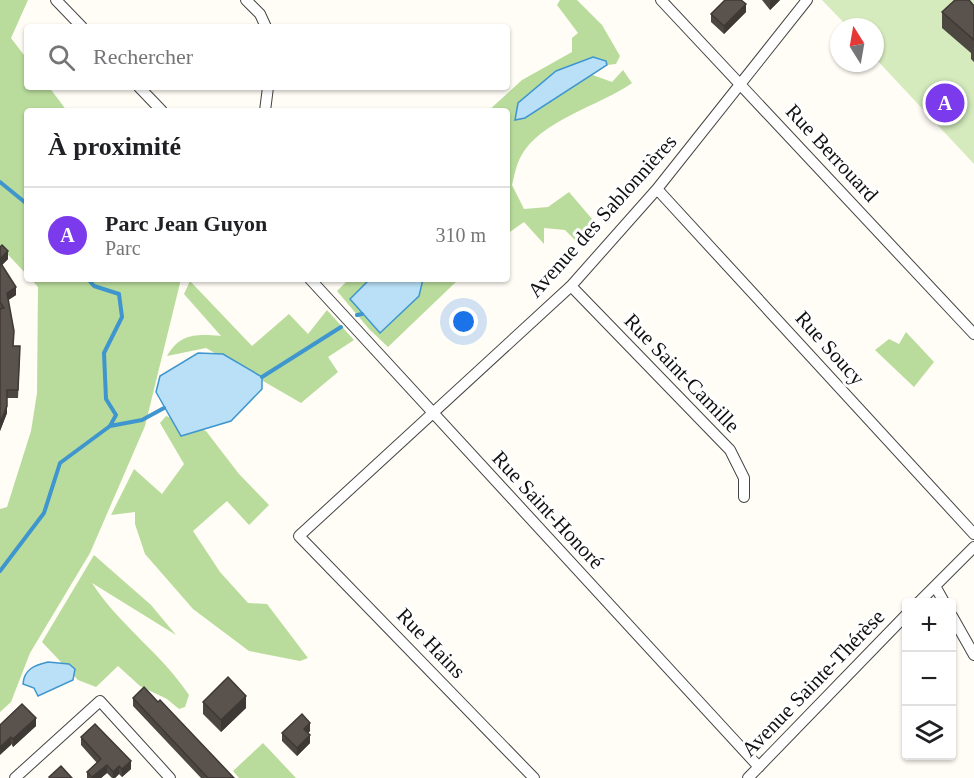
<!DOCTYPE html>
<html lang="fr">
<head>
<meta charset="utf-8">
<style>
  body { margin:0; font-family:Georgia,serif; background:#f2f2f2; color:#202124 }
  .controls { position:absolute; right:18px; bottom:18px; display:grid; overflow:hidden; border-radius:6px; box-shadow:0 2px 4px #0004 }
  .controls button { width:54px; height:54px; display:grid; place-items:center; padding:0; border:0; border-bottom:2px solid #e0e0e0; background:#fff; color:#202124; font:30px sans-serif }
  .compass { position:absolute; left:830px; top:18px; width:54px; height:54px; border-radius:50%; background:#fff; box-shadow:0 2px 4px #0004; rotate:349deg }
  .you { position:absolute; left:464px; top:322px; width:21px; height:21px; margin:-15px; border:4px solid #fff; border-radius:50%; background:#1a73e8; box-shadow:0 0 0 9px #1a73e833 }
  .badge { display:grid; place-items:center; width:39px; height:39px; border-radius:50%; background:#7c3aed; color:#fff; font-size:20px; font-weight:700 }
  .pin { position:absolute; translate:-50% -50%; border:3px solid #fff; box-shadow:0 2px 6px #0006 }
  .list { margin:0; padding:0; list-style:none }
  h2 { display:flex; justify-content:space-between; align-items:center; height:78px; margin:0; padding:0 24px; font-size:26px }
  h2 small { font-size:20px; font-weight:400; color:#757577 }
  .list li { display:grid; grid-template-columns:39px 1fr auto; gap:18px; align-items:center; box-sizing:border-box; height:96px; padding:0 24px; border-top:2px solid #e0e0e0 }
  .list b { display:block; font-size:22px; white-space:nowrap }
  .list p { margin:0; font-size:20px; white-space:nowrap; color:#757577 }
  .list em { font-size:20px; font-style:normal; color:#757577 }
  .icon { flex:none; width:33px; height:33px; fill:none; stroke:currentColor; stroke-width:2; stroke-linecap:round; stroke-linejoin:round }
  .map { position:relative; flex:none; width:974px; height:778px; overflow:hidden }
  .search { position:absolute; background:#fff; box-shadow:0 2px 4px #0004; left:24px; top:24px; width:486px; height:66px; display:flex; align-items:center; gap:15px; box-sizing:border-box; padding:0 21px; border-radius:6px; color:#757577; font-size:22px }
  .panel { position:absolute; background:#fff; box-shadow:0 2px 4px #0004; left:24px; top:108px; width:486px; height:174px; border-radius:6px }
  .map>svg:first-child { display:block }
</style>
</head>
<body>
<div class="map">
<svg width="974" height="778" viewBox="0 0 974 778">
  <rect width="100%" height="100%" fill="#fffdf5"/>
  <path fill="#d5ebbd" d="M822 0H974V164L875 58V27H848Z"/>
  <path fill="#b9dc9c" d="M0 0H28L11 38 27 59V87H49L67 111H27V275L0 246Z
    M560 0H577L602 25 620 56 616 64 607 65 606 61 556 71 518 103 525 118 590 74 612 82 623 70 632 83C600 106 539 120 520 158 516 166 514 177 512 185L524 209 548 207 569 192 598 226 576 241 565 230 544 228V244L524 222 507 234V111H488L522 80 572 52V38L578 33 557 5Z
    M31 279H181L145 426 90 553 30 653 11 702 0 712V509L7 507 31 431 37 393 38 287Z
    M349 279H370L350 299 380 333 419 296 423 279H459L388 347 369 329 337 291Z
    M190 281 252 346 289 314 308 334 327 310 354 340 328 357 338 372 301 403 206 348 167 356C180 333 197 334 221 336L184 294Z
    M906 332 934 362 914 387 875 350 889 339 899 344Z
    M166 416 206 431 239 474 269 505 249 525 227 501 193 531 220 572 248 603 267 604 308 658 300 661 249 651 193 609 145 554 135 524V512L111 515 134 469 162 494 184 464 160 423Z
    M94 555 151 605 176 635 92 583C119 625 162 654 189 695L185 707 179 709 167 699 140 686 118 666 96 687 78 680 42 642Z
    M263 743 296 778H239L233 771Z"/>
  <path fill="#b9e0f7" stroke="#3f96cf" stroke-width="1.5" d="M593 57 606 61 607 65 525 118 515 120 518 103 556 71Z
    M370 279H423L419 296 380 333 350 299Z
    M198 353 223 354 262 377V389L231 421 181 436 156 392 160 376Z
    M48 662 69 664 75 669 73 680 38 696 34 688 23 684C24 669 35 665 48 662Z"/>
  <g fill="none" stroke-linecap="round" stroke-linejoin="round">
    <path stroke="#3f96cf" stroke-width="4" d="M0 182 27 204
      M357 315 362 314
      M262 377 341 327
      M110 426 142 420 164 408
      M0 571 44 513 60 463 110 426 116 415 106 399 104 353 122 317 119 294 94 286 88 279"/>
    <defs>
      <path id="minor" d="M56 0 82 27
        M246 0 260 14 266 27
        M661 0 974 334
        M139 87 162 111
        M265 111 268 87
        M657 189 974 534
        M310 279 759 767
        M571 286 730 450 744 478V497
        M935 586 944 602
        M919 602 974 547
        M952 616 974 655
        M15 778 100 701 170 778
        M534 778 299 536 571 286 657 189 807 0
        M748 778 906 615"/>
    </defs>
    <use href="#minor" stroke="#444" stroke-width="12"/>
    <use href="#minor" stroke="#fff" stroke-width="10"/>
  </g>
  <path fill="#4d4742" d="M762 0H780L770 10Z
    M974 6V62L971 59V53L942 28V12Z
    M746 12 724 34 711 22V14Z
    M0 247 8 259 2 265 16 295 8 300 13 346 20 354 18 398H7V413L0 431Z
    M133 698 234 778H201L133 706Z
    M203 702 246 708 221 732 203 714Z
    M0 725 36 726 13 747Z
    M310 731 308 733 310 743 297 756 282 741V733Z
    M81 737 131 769 122 777 119 774 115 778H112L107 773 101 778H87V772L97 763 81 745Z"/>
  <path fill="#3f3936" d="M771 0H780L770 10V2Z
    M746 4V12L724 34V26Z
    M8 251V259L0 267V259Z
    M16 287V295L7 301V293Z
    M7 390V413L0 431V423Z
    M246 696V708L221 732V720Z
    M36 718V726L13 747V739Z
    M310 723V731L304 737V729Z
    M310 735V743L297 756V748Z
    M11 737V745L0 755V747Z
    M131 761V769L122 777V769Z
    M107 765V773L101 778H92Z
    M119 766V774L115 778H113V772Z"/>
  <path fill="#5a524d" stroke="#3f3936" stroke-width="1.5" d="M725 0H741L746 4 724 26 711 14Z
    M955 0H969L974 6V40L942 12Z
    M2 245 8 251 0 259V247Z
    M0 262 16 287 7 293 14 331 13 346H20L18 390H7V406L0 423V309L4 308 0 302Z
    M228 677 246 696 221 720 203 702Z
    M144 687 158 702 160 700 234 778H208L133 698Z
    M22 704 36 718 13 739 11 737 0 747V725Z
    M302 714 310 723 304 729 310 735 297 748 282 733Z
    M95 724 131 761 122 769 119 766 113 772 107 765 92 777 87 772 101 759 81 737Z
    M61 766 72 778H50L49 777Z"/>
  <g text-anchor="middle" stroke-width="6" stroke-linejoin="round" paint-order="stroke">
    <g font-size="21" fill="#111" stroke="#fff">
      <text transform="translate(832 153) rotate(47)" y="7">Rue Berrouard</text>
      <text transform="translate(602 216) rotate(-48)" y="7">Avenue des Sablonnières</text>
      <text transform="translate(830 348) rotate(48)" y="7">Rue Soucy</text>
      <text transform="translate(682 373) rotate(46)" y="7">Rue Saint-Camille</text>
      <text transform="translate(548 510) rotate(47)" y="7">Rue Saint-Honoré</text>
      <text transform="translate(431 643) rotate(46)" y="7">Rue Hains</text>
      <text transform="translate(813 683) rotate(-46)" y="7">Avenue Sainte-Thérèse</text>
    </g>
  </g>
</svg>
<div class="controls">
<button>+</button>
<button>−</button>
<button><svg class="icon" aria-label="layers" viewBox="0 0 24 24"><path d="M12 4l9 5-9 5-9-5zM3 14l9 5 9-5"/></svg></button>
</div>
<svg class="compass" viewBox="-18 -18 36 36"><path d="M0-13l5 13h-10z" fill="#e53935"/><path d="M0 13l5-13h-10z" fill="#757577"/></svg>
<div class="you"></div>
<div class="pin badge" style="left:945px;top:103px">A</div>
<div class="search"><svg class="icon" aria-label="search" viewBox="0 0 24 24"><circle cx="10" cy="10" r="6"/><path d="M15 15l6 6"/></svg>Rechercher</div>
<section class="panel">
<h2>À proximité<small></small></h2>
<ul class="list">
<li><span class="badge">A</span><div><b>Parc Jean Guyon</b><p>Parc</p></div><em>310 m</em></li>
</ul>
</section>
</div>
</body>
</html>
